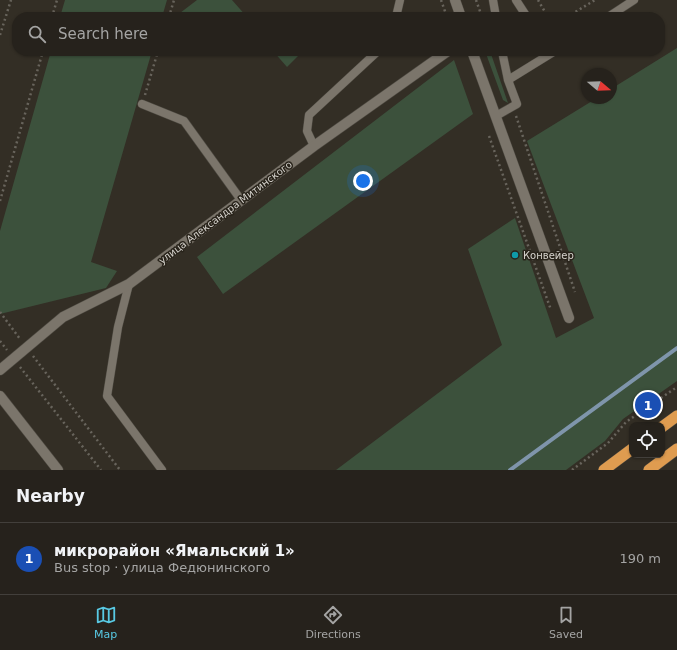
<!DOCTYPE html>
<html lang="en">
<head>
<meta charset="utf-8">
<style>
  body { margin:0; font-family:"DejaVu Sans",sans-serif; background:#2e2a25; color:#f1f3f6 }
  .controls { position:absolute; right:12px; bottom:12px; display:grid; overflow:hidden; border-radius:8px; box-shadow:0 1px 3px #0004 }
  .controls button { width:36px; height:36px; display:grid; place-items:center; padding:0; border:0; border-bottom:1px solid #423f3b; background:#26221c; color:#f1f3f6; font:20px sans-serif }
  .compass { position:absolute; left:581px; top:68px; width:36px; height:36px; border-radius:50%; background:#26221c; box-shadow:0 1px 3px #0004; rotate:109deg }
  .you { position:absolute; left:363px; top:181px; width:14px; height:14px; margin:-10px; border:3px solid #fff; border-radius:50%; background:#1a73e8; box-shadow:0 0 0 6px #1a73e833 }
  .badge { display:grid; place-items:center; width:26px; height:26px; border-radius:50%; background:#58c9e3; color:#fff; font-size:13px; font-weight:700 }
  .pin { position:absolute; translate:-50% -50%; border:2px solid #fff; box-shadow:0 1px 4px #0006 }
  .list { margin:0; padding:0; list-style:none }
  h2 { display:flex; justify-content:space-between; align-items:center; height:52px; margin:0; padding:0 16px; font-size:17px }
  h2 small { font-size:13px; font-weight:400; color:#a4a4a3 }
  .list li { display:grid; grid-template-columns:26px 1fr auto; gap:12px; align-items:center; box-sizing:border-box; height:72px; padding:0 16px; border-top:1px solid #423f3b }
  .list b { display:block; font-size:15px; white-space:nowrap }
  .list p { margin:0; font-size:13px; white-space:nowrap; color:#a4a4a3 }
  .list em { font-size:13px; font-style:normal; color:#a4a4a3 }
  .icon { flex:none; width:22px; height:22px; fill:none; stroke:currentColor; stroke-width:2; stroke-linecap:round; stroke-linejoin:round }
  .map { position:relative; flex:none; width:677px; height:470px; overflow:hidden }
  .search { position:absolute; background:#26221c; box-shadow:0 1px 3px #0004; left:12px; right:12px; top:12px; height:44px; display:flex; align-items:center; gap:10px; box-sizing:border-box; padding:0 14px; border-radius:16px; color:#a4a4a3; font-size:15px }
  .sheet { height:124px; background:#26221c }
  nav { display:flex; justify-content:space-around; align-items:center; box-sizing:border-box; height:56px; border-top:1px solid #423f3b; background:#26221c; font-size:11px; color:#a4a4a3 }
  nav a { display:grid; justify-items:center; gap:2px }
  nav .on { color:#58c9e3 }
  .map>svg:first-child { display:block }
</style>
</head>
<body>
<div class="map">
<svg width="677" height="470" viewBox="0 0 677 470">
  <rect width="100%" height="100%" fill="#332e25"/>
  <path fill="#3c513c" d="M65 0H167L162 17H60Z
    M197 0H232L247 17H184L180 13Z
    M677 48V381L623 419 605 441 566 470H336L502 345 468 249 515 218 556 338 594 318 527 141 597 98H611V89Z
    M51 51H152L91 262 117 271 106 288 0 314V231Z
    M273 51H303L287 67Z
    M485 51H490L508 103 503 100Z
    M454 60 473 114 223 294 197 257Z"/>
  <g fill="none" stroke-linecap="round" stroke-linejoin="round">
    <path stroke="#7f95ab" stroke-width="4" d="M510 470 677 348"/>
    <defs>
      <path id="service" d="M493 0 496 17
        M516 0 527 17
        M396 17 400 0
        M608 17 634 0
        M508 80 555 51
        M142 104 184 121 241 200
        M496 116 517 104 508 80 502 51
        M314 146 307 131 309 115 378 51
        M129 284 118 327 107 396 162 470"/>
      <path id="minor" d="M455 0 461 17
        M472 51 569 318
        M0 370 63 317 129 284 314 146 448 51
        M0 396 58 470"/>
      <path id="trunk" d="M662 427 677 416
        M604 470 632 449
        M649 470 677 449"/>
    </defs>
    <use href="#service" stroke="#4f4b43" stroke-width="9"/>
    <use href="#minor" stroke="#4f4b43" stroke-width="11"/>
    <use href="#trunk" stroke="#4f4b43" stroke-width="12"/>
    <path stroke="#68645c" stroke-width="2.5" stroke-dasharray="2 3" stroke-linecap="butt" d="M441 0 447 17
      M476 0 482 17
      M538 0 548 17
      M52 17 57 0
      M169 17 174 0
      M567 17 595 0
      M0 35 11 0
      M145 95 158 51
      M516 116 575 292
      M489 136 551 310
      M0 201 43 51
      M0 312 20 339
      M0 341 7 350
      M33 356 120 470
      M20 367 101 470
      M572 470 608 443 626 422 677 387"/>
    <use href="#service" stroke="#7b756b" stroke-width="8"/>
    <use href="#minor" stroke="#7b756b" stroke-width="10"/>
    <use href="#trunk" stroke="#df9c50" stroke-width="11"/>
  </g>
  <circle fill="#0f9aa8" stroke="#29241b" stroke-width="1.5" cx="515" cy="255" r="4"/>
  <g text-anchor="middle" stroke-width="3" stroke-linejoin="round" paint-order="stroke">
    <g font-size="10" fill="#d6d3cd" stroke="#29241b">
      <text transform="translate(225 212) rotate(-37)" y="4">улица Александра Митинского</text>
    </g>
    <g font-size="10" fill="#d6d3cd" stroke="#29241b" text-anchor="start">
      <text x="523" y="259">Конвейер</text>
    </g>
  </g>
</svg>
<div class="controls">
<button><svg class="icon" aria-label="locate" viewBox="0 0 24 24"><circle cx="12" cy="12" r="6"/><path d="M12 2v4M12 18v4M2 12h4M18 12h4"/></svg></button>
</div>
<svg class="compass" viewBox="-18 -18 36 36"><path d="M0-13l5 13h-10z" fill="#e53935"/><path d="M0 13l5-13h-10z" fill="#a4a4a3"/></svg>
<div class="you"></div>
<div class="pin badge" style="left:648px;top:405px;background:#1a4fb4">1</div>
<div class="search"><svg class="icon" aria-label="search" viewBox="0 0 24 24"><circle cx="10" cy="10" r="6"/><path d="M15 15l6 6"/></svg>Search here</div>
</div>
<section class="sheet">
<h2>Nearby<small></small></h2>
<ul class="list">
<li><span class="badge" style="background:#1a4fb4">1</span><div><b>микрорайон «Ямальский 1»</b><p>Bus stop · улица Федюнинского</p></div><em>190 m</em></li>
</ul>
</section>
<nav>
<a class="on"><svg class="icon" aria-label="map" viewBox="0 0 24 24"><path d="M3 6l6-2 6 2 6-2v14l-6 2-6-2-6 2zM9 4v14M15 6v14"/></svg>Map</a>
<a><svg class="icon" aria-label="directions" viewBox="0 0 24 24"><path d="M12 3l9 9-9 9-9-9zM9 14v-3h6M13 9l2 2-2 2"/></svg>Directions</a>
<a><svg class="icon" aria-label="saved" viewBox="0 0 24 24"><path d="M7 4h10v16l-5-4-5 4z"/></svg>Saved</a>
</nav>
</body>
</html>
